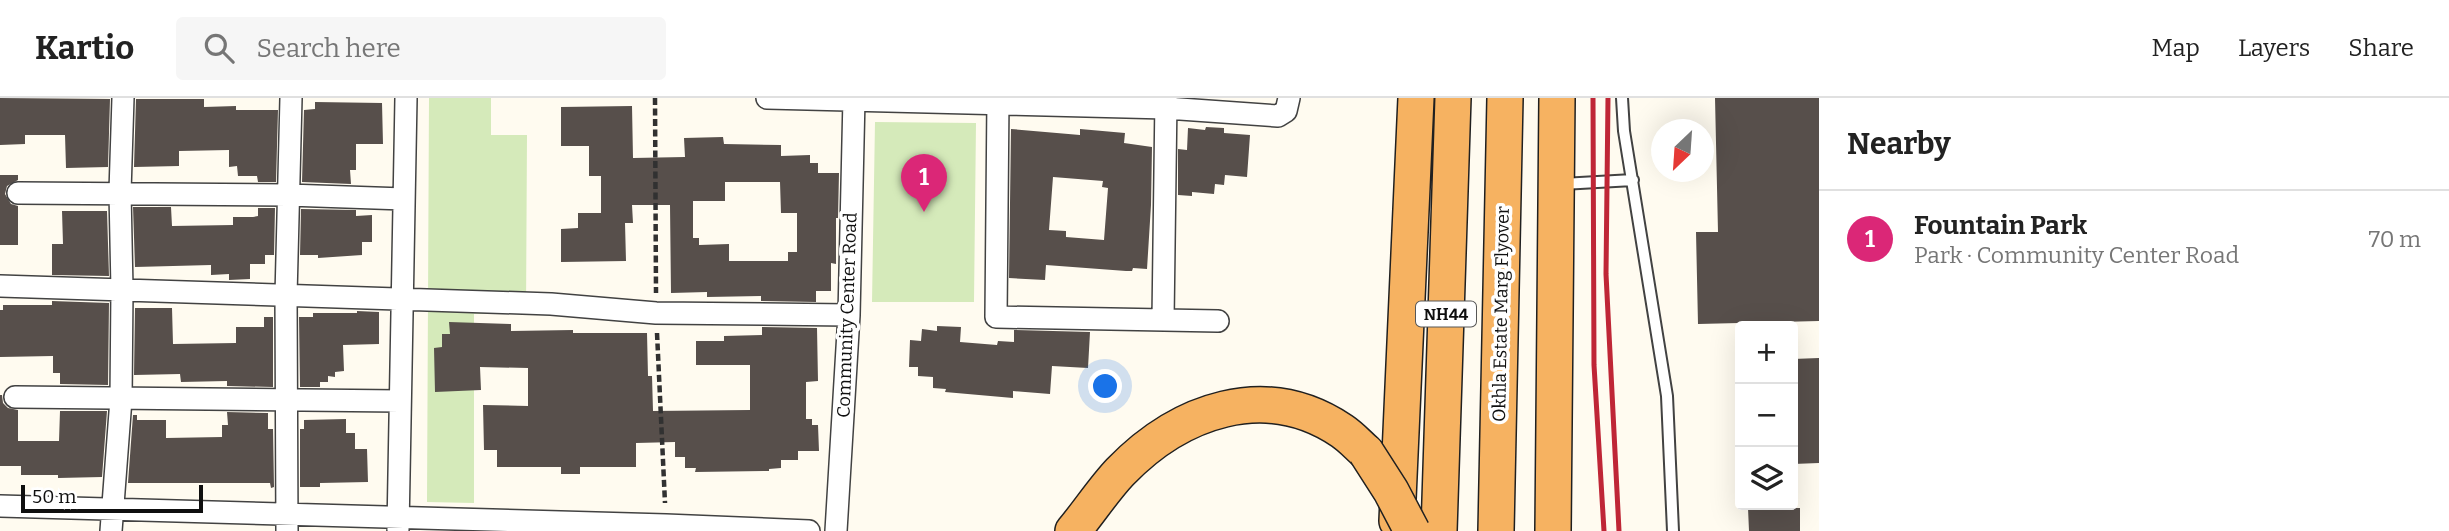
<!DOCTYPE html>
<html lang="en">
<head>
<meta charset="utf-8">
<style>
  body { margin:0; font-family:Bitter,serif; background:#f6f6f6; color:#222 }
  .controls { position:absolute; right:21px; bottom:21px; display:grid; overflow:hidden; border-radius:7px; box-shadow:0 7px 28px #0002 }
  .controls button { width:63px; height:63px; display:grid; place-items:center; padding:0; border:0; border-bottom:2px solid #e0e0e0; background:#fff; color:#222; font:35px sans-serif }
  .compass { position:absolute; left:1651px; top:21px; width:63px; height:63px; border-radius:50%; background:#fff; box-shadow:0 7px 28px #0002; rotate:205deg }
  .scale { position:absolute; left:21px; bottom:18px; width:182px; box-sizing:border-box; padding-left:7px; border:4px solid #0f0f0f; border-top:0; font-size:19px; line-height:24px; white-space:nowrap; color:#0f0f0f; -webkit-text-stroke:5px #fff; paint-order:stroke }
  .you { position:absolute; left:1106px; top:289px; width:24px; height:24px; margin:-18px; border:5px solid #fff; border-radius:50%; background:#1a73e8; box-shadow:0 0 0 10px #1a73e833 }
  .badge { display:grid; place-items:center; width:46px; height:46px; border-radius:50%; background:#db2777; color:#fff; font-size:23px; font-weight:700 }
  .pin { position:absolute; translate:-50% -58px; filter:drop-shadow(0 2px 4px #0008) }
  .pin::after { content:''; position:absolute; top:37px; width:24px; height:21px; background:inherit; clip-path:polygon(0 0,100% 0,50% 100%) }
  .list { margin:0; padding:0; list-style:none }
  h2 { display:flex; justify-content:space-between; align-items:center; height:91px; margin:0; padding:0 28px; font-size:30px }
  h2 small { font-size:23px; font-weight:400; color:#767676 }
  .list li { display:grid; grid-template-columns:46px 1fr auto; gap:21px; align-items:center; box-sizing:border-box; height:98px; padding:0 28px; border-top:2px solid #e0e0e0 }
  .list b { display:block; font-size:26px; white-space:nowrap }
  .list p { margin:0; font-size:23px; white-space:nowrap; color:#767676 }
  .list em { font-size:23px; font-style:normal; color:#767676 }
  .icon { flex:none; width:38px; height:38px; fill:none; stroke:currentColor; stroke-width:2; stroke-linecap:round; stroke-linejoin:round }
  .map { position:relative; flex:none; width:1819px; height:433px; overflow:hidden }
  header { display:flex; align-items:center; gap:42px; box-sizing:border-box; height:98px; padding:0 35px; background:#fff; border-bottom:2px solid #e0e0e0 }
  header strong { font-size:33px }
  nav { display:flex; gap:38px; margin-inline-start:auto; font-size:24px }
  .search { width:490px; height:63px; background:#f6f6f6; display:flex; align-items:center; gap:18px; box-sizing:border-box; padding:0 24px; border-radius:7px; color:#767676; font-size:26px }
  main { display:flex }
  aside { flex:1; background:#fff }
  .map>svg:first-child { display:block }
</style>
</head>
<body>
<header>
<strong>Kartio</strong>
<div class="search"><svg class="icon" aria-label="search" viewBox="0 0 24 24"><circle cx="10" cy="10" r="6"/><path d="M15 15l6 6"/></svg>Search here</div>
<nav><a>Map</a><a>Layers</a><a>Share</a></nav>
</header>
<main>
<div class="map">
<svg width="1819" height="433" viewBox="0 0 1819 433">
  <rect width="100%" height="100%" fill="#fffbf0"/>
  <path fill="#d5eaba" d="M429 0H491V37H527L526 216H474V405L427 404Z
    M875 24 976 25 974 204H872Z"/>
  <path fill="#574f4b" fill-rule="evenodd" d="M0 0 110 1 108 69 66 70 65 37H25V46L0 47Z
    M1715 0H1819V223L1698 226 1696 134H1718Z
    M136 1H204V9L236 8V12H278L276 84H258L257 78H238L237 68 229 69V52L179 53V68L134 69Z
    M315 4 382 5 383 46H356V72H350L351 86 302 84 304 12 315 11Z
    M632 8 633 60 685 59 684 40 723 39 724 46 781 47V58L810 57V65H818V75H839L838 120H836V166L831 165V193H816V204L761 203V198L707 199V194L671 195 670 107H632L633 125H625L626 163 561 164V131L578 130V115H601V78H589V48H561V9ZM725 84H780L781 115H797V154H788V163H729V146L699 147V140H693V103H725Z
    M1206 29 1224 30V35L1250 37 1247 79 1225 77 1224 87 1215 86 1214 96 1192 94V98L1178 97V51L1187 52 1188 30 1205 32Z
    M1011 31 1080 37V31L1125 35 1124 45 1152 49 1151 107 1147 171 1133 170 1132 173H1126L1046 167 1045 182 1009 180ZM1053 79 1103 83 1102 89 1108 90 1104 142 1066 139V133L1049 132Z
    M0 77H18V82L7 88 5 96 11 106 18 108V147H0Z
    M133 109H171L172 128 233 127V119H253L258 118V110H275L274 157H265V166H250V181L229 182V176L211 177V167L135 169Z
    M301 111 356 112V118L372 117V144H362V157L318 160V157H300Z
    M62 113H107L109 178 52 177V146H63Z
    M52 203 109 205 108 287 60 286V275H53V258L0 259V212H3V207H52Z
    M135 210H172L173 246 236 245V229H264V219H273V289L227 288V283L181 284 180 276 134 277Z
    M357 213 379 214V246L343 247 344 273 335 274V279L328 278V284H320V289H300L299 219H313V215H357Z
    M449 224 511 226V233L573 232V235H647L648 278H652L653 313 750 312V267H696V243H724V238L762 237V229L817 230 818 283 806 284V321H812V327H818L819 353H798V362H781V370L769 371V373L695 374 696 370H685V359H675V344L636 345V369H580V376H561V369H497V352H484L483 307 528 308V270L480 269 481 292 435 294 434 250 442 249V236H450Z
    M937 228 961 229 960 244 997 247 998 243 1014 244V232L1090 234 1088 270 1052 268 1050 296 1013 293V300L945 294 946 291 933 290V279L918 278V269H909L910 242 921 243 922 231 937 233Z
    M1819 260V365L1793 366V261Z
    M0 297H2L3 305 8 310 18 312V343H59L60 313H107L102 379 58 380V377H21V368H0Z
    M227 314 268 315V331H273L274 389 271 390 270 385H128L133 317H137V322H166V340L222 339V327H228Z
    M346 321V335H355V351H367L368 384 320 385V389H300V331H304V322Z
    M1748 410H1800V433H1749Z"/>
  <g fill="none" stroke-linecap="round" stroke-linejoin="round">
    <defs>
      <path id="service" d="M1622 0 1624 33 1667 298 1673 433
        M1562 86 1633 82"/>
      <path id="minor" d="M767 0 1166 10 1278 18 1286 13 1289 0
        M998 0 996 219 1218 223
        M18 95 288 97 404 101
        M0 188 551 206 656 215 849 217
        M1163 222 1166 0
        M15 299 400 303
        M0 408 666 427 809 433
        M398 431 406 0
        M111 433 121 301 122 191 120 94 123 0
        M287 433 286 198 291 0
        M836 433 849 217 854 0"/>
      <path id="trunk" d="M1397 423 1416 0
        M1073 433C1089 414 1103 392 1120 374 1179 313 1265 281 1342 333 1351 339 1358 347 1366 354
        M1439 433 1453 0
        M1496 433 1505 0
        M1553 433 1557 0"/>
    </defs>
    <use href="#service" stroke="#424242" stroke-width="14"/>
    <use href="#minor" stroke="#424242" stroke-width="24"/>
    <use href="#trunk" stroke="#202020" stroke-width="38"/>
    <path stroke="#313131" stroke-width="4.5" stroke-dasharray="7 3.5" stroke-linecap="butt" d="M655 0 656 195
      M657 235 665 405"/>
    <use href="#service" stroke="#fff" stroke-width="10"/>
    <use href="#minor" stroke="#fff" stroke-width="21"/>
    <use href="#trunk" stroke="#f6b261" stroke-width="35"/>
    <path stroke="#bf2636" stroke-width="5" d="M1593 0 1594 267 1604 433
      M1608 0 1606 176 1619 433"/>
    <defs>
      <path id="trunk-bridge" d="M1366 354 1391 393 1412 433"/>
    </defs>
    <use href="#trunk-bridge" stroke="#202020" stroke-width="38" stroke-linecap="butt"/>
    <use href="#trunk-bridge" stroke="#f6b261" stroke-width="35"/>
  </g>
  <g text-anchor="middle" stroke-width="7" stroke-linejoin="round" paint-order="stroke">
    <rect fill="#fff" stroke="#575757" stroke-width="2" x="1416" y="203.5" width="60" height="25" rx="5"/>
    <g font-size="16" font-weight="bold" fill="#0f0f0f">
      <text x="1446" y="222">NH44</text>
    </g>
    <g font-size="18" fill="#0f0f0f" stroke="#fff">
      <text transform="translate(1501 216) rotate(-89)" y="6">Okhla Estate Marg Flyover</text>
      <text transform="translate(847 217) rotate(-88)" y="6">Community Center Road</text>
    </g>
  </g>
</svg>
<div class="controls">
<button>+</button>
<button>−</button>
<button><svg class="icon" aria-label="layers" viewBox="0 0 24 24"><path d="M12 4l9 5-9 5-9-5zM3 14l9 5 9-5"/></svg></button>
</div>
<svg class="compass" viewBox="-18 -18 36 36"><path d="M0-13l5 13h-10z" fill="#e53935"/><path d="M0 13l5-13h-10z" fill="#767676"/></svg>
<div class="scale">50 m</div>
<div class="you"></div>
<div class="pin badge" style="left:924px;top:114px">1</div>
</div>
<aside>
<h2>Nearby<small></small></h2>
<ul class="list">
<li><span class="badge">1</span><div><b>Fountain Park</b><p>Park · Community Center Road</p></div><em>70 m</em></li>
</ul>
</aside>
</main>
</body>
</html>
